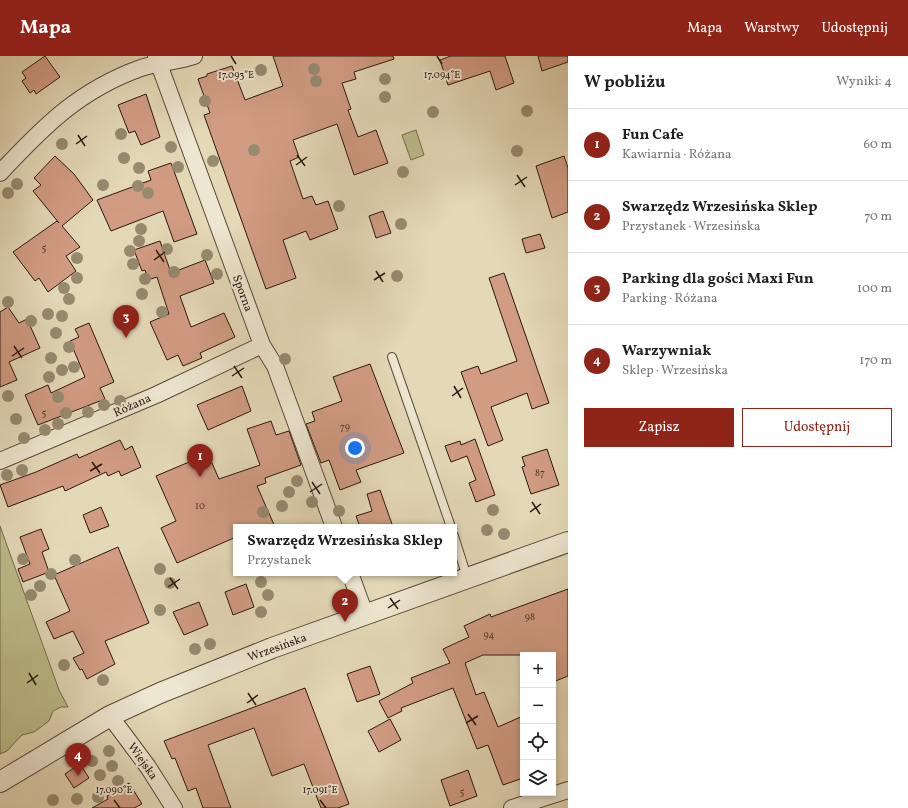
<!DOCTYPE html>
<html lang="pl">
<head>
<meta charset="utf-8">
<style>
  body { margin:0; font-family:Vollkorn,serif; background:#f2f2f2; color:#202124 }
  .controls { position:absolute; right:12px; bottom:12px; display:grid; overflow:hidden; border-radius:0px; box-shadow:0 2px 6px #0003 }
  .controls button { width:36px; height:36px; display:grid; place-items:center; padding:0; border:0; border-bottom:1px solid #e0e0e0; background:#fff; color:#202124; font:20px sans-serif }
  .you { position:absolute; left:355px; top:392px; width:14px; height:14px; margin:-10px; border:3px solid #fff; border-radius:50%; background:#1a73e8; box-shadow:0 0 0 6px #1a73e833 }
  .badge { display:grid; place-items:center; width:26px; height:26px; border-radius:50%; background:#8f2418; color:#fff; font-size:13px; font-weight:700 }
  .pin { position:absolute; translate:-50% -33px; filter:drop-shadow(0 1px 2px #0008) }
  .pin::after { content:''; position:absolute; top:21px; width:14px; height:12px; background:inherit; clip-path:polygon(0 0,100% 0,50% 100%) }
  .popup { position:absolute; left:233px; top:468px; width:224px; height:52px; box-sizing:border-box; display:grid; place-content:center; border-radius:0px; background:#fff; filter:drop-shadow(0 1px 3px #0005); font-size:13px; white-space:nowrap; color:#757577 }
  .popup b { font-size:15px; color:#202124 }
  .popup::after { content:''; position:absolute; left:50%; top:100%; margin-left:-8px; border:8px solid transparent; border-top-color:#fff }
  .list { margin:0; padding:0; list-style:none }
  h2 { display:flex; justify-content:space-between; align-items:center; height:52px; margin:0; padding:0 16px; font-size:17px }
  h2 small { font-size:13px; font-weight:400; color:#757577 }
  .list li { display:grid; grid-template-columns:26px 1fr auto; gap:12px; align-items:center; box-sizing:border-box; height:72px; padding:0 16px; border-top:1px solid #e0e0e0 }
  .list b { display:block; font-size:15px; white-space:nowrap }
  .list p { margin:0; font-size:13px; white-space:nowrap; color:#757577 }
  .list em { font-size:13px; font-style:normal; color:#757577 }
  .actions { display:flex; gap:8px; padding:12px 16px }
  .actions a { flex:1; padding:9px 0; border:1px solid #8f2418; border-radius:0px; text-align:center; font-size:14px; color:#8f2418 }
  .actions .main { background:#8f2418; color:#fff }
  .icon { flex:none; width:22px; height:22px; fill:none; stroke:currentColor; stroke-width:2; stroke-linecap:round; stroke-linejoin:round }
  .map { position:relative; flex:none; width:568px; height:752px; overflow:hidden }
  header { display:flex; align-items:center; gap:24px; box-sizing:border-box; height:56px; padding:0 20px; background:#8f2418; color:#fff }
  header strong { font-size:19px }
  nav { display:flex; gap:22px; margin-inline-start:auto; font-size:14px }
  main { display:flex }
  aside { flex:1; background:#fff }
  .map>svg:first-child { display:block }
</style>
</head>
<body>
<header>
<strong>Mapa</strong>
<nav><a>Mapa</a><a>Warstwy</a><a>Udostępnij</a></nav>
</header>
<main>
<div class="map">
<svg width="568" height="752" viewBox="0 0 568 752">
  <rect width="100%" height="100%" fill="#e4d9b7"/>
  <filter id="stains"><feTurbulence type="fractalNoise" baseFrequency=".005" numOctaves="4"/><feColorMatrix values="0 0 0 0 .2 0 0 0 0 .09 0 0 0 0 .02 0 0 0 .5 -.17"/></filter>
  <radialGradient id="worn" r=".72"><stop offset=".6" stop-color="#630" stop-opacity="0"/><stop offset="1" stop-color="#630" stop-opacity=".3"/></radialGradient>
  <path fill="#bcbc89" stroke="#746a4c" d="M416 74 424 99 411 104 402 79Z
    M0 470 59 634 68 651H61L53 655 49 665 34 676 22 679 7 695 0 698Z"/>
  <path fill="#d29c83" stroke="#2b1810" d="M45 0 60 21 36 38 34 34 30 37 22 25 26 22 22 16Z
    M273 0H393L394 3 354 16 356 23 342 27 351 53 348 54 358 81 376 74 388 107 354 119 337 68 293 84 299 101 290 105 303 143 312 140 316 149 328 145 338 173 310 184 306 175 283 184 296 222 266 233 204 59 210 57 198 23 207 20V18L232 10 245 44 283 30Z
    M451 0H505L514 27 496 34 490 15 448 29 440 4Z
    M538 0H568V6L542 15Z
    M146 38 160 81 141 89 135 75 129 77 118 49Z
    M55 100 74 118 93 144 62 170 80 191 66 200 76 215 48 236 39 222 35 225 13 196 57 165 59 167 33 135 41 129 34 122Z
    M564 100 568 112V156L552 162 536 110Z
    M171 107 197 178 174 186 163 155 111 175 97 144 151 124 148 115Z
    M383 155 391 177 376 182 369 160Z
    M540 178 545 192 526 197 522 183Z
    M160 185 171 217 205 204 214 227 180 240 191 271 224 257 235 281 200 297 202 302 183 310 178 299 167 304 150 266 169 258 157 221 148 224 145 214 142 215 134 194Z
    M504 217 549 347 532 353 527 337 491 351 503 384 488 390 461 316 478 310 481 318 517 305 489 222Z
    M8 251 19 267 27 263 40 292 9 306 17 324 0 331V256Z
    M89 267 114 326 100 332 105 343 38 369 25 339 48 329 51 337 85 321 70 285 79 281 75 273Z
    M370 308 404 397 356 414 361 426 340 434 329 404 321 407 306 368 315 365 312 356 342 345 333 321Z
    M242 330 251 355 208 374 197 349Z
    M271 365 276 379 289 375 301 409 265 422 266 427 257 430 275 471H236V481L177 507 161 472 176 465 156 420 208 398 219 423 260 409 247 373Z
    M475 383 495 439 476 446 469 427 476 424 467 400 451 406 445 390 460 385 461 389Z
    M120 384 125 394 132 390 141 411 121 420 119 415 108 420 106 416 65 435 63 430 8 451 0 429 36 416 77 398 79 402Z
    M547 393 559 429 531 438 522 411 525 410 522 401Z
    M380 434 393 471H360L356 460 372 455 367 438Z
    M101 451 109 470 90 477 83 459Z
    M41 473 49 493 42 496 49 516 23 526 18 513 30 508 20 481Z
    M118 491 149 567 105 585 115 608 87 623 82 613 80 614 73 602 84 597 73 575 54 583 46 566 70 555 54 519Z
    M246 528 254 551 233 559 225 536Z
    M568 533V620L553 626V599H483L465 607 476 639 484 636 498 671 523 660V722L503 729 488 689 477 693 453 632 401 652 402 655 388 662 379 645 413 627 411 622 450 607 443 593 469 581 464 570 490 558 491 561Z
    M199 546 208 569 184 579 173 556Z
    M370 610 380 638 357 646 347 618Z
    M305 632 349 748 338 752H321L304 708 272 720 254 672 208 689 231 752H203L196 732 188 735 175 702 172 703 164 685Z
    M390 663 401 684 379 696 368 675Z
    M80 708 89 722 74 732 65 718Z
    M468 714 477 740 450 750 441 724Z
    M129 727 142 748 134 752H92L108 743 107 740Z"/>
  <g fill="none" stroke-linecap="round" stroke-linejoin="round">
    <defs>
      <path id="service" d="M392 301 451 471
        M454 480 467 521"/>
      <path id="minor" d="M156 0 262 289 275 310 334 471
        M0 117C43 71 79 34 141 12 158 6 177 6 194 0
        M0 405 156 339 262 289
        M350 517 365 558
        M110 660 148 711 174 752
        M512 752 568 734"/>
      <path id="tertiary" d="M0 726 110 660 160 637 272 592 568 486"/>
    </defs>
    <use href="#service" stroke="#59483a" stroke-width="10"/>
    <use href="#minor" stroke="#59483a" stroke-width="18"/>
    <use href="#tertiary" stroke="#59483a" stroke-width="22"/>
    <use href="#service" stroke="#ede6d0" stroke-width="8"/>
    <use href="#minor" stroke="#ede6d0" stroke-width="16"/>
    <use href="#tertiary" stroke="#ede6d0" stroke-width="20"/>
  </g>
  <g fill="#968a6f">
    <circle cx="314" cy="13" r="6"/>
    <circle cx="261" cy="14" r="6"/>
    <circle cx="385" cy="23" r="6"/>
    <circle cx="316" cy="25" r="6"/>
    <circle cx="385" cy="41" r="6"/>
    <circle cx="205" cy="45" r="6"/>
    <circle cx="527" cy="55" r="6"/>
    <circle cx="433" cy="56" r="6"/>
    <circle cx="121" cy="78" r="6"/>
    <circle cx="62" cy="88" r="6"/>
    <circle cx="171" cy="91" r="6"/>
    <circle cx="254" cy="94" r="6"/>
    <circle cx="517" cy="95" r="6"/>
    <circle cx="124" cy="102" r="6"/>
    <circle cx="213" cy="105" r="6"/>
    <circle cx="178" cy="111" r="6"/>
    <circle cx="139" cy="112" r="6"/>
    <circle cx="403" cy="116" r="6"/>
    <circle cx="17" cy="128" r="6"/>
    <circle cx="103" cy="129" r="6"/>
    <circle cx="138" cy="130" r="6"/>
    <circle cx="8" cy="137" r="6"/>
    <circle cx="148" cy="137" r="6"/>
    <circle cx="339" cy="150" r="6"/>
    <circle cx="401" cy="168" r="6"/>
    <circle cx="141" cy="173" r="6"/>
    <circle cx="139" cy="185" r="6"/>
    <circle cx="167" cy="193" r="6"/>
    <circle cx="130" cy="195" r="6"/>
    <circle cx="207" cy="199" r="6"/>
    <circle cx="77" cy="202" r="6"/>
    <circle cx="133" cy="208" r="6"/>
    <circle cx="174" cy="216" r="6"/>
    <circle cx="217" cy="218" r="6"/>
    <circle cx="397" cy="220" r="6"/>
    <circle cx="77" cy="222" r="6"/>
    <circle cx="145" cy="223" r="6"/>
    <circle cx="64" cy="232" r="6"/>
    <circle cx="142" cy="238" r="6"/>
    <circle cx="69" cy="243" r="6"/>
    <circle cx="8" cy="246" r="6"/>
    <circle cx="162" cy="256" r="6"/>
    <circle cx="48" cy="258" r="6"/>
    <circle cx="62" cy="260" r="6"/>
    <circle cx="31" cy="265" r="6"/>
    <circle cx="56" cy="277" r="6"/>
    <circle cx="69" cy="291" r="6"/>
    <circle cx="51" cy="302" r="6"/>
    <circle cx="285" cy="303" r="6"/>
    <circle cx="74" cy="311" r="6"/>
    <circle cx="62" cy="314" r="6"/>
    <circle cx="49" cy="321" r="6"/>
    <circle cx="8" cy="340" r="6"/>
    <circle cx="58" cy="341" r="6"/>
    <circle cx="120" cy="345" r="6"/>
    <circle cx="104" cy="349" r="6"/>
    <circle cx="88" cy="356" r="6"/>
    <circle cx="66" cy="357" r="6"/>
    <circle cx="16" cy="363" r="6"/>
    <circle cx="58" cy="368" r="6"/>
    <circle cx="45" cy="374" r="6"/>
    <circle cx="24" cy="382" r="6"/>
    <circle cx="22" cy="414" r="6"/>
    <circle cx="7" cy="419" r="6"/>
    <circle cx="297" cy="425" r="6"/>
    <circle cx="289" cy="436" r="6"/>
    <circle cx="312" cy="446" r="6"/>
    <circle cx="282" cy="450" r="6"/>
    <circle cx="493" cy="454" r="6"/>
    <circle cx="339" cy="455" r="6"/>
    <circle cx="263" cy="456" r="6"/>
    <circle cx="487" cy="474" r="6"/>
    <circle cx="504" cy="478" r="6"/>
    <circle cx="23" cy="503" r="6"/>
    <circle cx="75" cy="504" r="6"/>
    <circle cx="160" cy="513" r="6"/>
    <circle cx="51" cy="518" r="6"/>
    <circle cx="261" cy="526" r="6"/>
    <circle cx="170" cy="527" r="6"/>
    <circle cx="40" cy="530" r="6"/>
    <circle cx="31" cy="539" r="6"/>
    <circle cx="268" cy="539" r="6"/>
    <circle cx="160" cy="554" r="6"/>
    <circle cx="261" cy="556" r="6"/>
    <circle cx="210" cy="588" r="6"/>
    <circle cx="195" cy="593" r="6"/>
    <circle cx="64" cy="609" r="6"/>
    <circle cx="103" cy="624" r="6"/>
    <circle cx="109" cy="695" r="6"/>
    <circle cx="92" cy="705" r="6"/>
    <circle cx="112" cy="710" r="6"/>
    <circle cx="100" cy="719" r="6"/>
    <circle cx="118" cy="725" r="6"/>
    <circle cx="98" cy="741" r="6"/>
    <circle cx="77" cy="743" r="6"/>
    <circle cx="53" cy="744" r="6"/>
  </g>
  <path fill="none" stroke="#2b1810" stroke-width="1.5" d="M231 0 236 8M437 0 442 8M78 79 85 90M76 88 87 80M297 99 305 110M296 109 307 101M517 119 525 131M515 129 527 121M156 194 164 206M154 204 165 196M376 215 383 226M374 224 385 217M14 290 22 302M12 300 24 292M234 310 242 322M232 320 244 312M454 330 461 342M452 340 463 332M92 406 100 417M90 415 102 408M312 426 320 438M310 436 322 428M532 446 540 458M530 456 541 448M170 522 178 533M168 531 180 523M390 542 398 553M388 552 400 544M29 617 36 629M27 627 38 619M248 637 256 649M247 647 258 639M468 658 476 669M466 667 478 660M114 744 120 752M320 744 326 752"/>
  <g text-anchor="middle" stroke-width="4" stroke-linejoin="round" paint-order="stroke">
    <g font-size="10" fill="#55392d">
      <text x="44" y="195">5</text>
      <text x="44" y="360">5</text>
      <text x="345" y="374">79</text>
      <text x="540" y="420">87</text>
      <text x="200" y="453">10</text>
      <text x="530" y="564">98</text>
      <text x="489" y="582">94</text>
      <text x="462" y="739">5</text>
    </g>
    <g font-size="12" fill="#2b1810" stroke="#ede6d0">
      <text transform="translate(243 237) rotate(70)" y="4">Sporna</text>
      <text transform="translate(132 349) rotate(-24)" y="4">Różana</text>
      <text transform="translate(277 591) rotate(-20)" y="4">Wrzesińska</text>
      <text transform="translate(143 705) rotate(54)" y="4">Wiejska</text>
    </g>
  </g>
  <g font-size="10" text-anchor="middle" fill="#2b1810" stroke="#ede6d0" stroke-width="4" stroke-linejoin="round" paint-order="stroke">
    <text x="236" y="22">17.093°E</text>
    <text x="442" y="22">17.094°E</text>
    <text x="114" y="737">17.090°E</text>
    <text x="320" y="737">17.091°E</text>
  </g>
  <rect width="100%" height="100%" filter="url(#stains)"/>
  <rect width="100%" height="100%" fill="url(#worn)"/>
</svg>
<div class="controls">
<button>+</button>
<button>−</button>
<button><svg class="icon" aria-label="locate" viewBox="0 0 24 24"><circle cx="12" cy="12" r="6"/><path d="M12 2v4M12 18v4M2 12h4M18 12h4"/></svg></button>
<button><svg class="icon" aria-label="layers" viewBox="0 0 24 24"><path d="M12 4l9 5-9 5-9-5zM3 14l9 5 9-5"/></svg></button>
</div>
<div class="you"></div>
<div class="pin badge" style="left:200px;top:421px">1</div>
<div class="pin badge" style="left:345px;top:566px">2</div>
<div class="popup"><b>Swarzędz Wrzesińska Sklep</b>Przystanek</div>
<div class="pin badge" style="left:126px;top:282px">3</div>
<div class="pin badge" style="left:78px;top:720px">4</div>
</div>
<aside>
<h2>W pobliżu<small>Wyniki: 4</small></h2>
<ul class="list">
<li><span class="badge">1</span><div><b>Fun Cafe</b><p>Kawiarnia · Różana</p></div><em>60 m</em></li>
<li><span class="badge">2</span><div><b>Swarzędz Wrzesińska Sklep</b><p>Przystanek · Wrzesińska</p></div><em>70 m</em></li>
<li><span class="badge">3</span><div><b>Parking dla gości Maxi Fun</b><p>Parking · Różana</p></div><em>100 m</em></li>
<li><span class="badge">4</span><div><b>Warzywniak</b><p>Sklep · Wrzesińska</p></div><em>170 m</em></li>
</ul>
<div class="actions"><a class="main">Zapisz</a><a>Udostępnij</a></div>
</aside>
</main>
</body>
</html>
